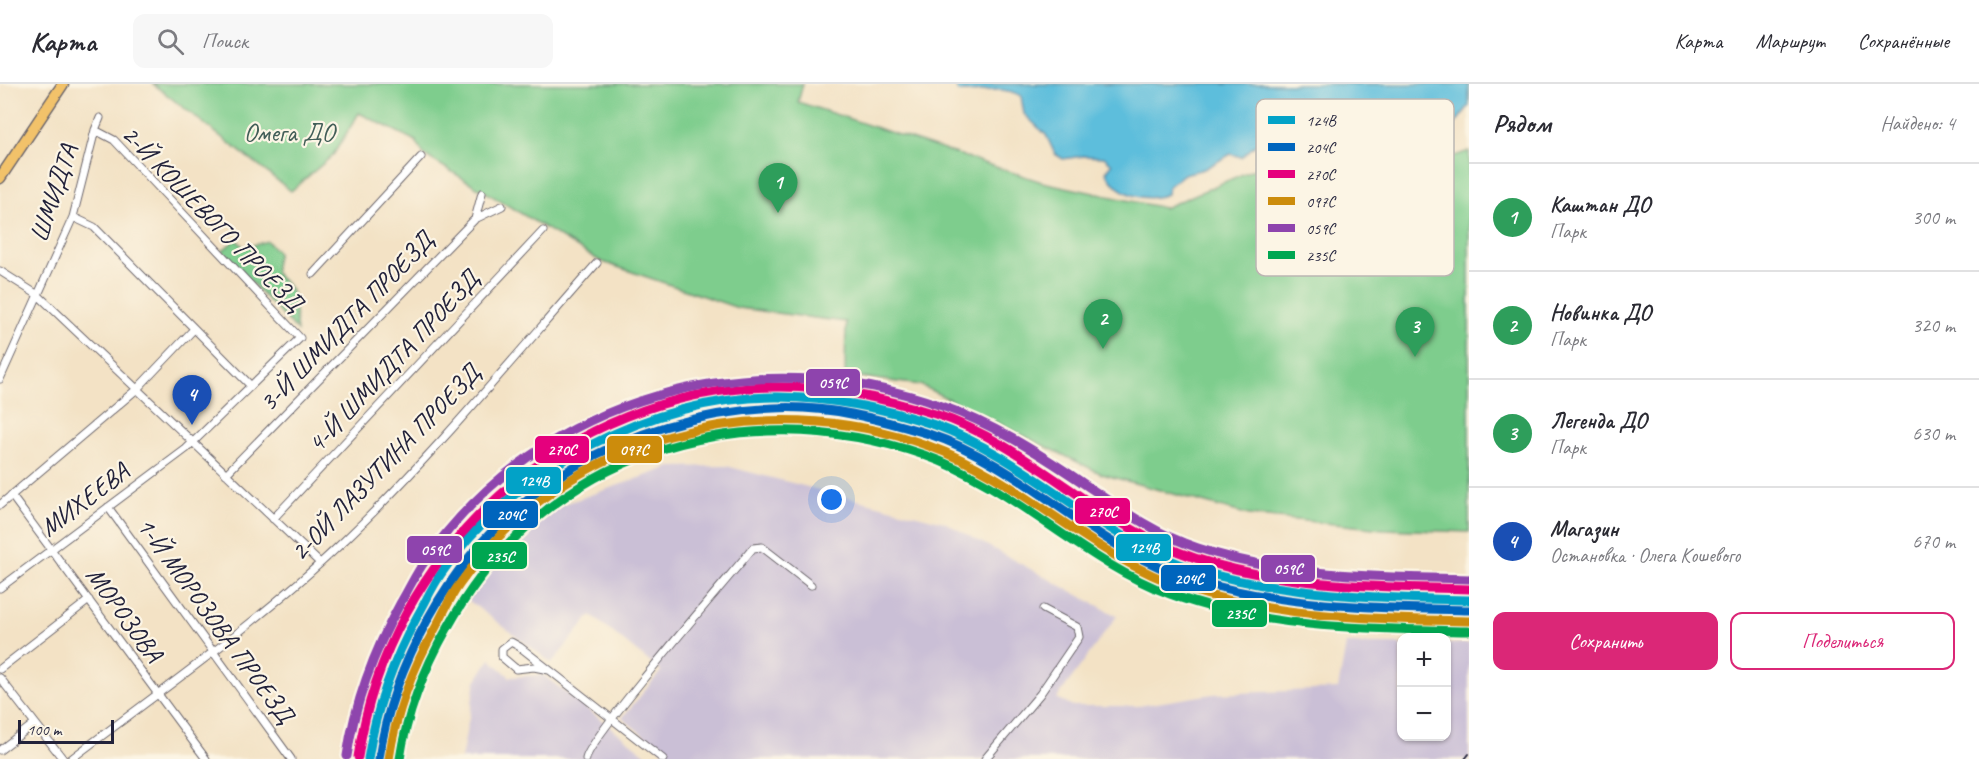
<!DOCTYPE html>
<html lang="ru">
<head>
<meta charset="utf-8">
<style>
  body { margin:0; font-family:Caveat,sans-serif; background:#f7f7f7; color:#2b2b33 }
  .controls { position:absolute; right:18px; bottom:18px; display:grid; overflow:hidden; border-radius:12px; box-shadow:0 2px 4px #0004 }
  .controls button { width:54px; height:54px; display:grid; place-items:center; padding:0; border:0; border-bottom:2px solid #e1e1e2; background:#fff; color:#2b2b33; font:30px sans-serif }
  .scale { position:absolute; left:18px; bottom:15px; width:96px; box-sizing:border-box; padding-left:6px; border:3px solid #22223b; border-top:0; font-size:16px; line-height:21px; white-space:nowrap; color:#22223b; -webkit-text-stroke:4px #fcf5e5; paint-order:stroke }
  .you { position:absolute; left:832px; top:416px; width:21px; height:21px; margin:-15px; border:4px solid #fff; border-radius:50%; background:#1a73e8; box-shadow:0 0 0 9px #1a73e833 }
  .badge { display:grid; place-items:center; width:39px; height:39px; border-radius:50%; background:#db2777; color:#fff; font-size:20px; font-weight:700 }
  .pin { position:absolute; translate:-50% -50px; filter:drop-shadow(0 2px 3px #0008) }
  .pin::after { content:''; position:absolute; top:32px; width:21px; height:18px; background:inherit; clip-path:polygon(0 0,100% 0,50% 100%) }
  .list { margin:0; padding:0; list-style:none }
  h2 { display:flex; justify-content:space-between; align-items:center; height:78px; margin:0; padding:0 24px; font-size:26px }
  h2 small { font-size:20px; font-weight:400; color:#7c7c81 }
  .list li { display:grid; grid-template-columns:39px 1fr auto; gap:18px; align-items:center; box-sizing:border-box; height:108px; padding:0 24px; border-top:2px solid #e1e1e2 }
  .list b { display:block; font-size:22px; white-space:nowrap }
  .list p { margin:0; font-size:20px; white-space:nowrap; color:#7c7c81 }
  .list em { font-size:20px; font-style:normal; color:#7c7c81 }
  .actions { display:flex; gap:12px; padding:18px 24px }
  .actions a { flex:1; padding:14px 0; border:2px solid #db2777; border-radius:12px; text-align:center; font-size:21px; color:#db2777 }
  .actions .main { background:#db2777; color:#fff }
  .icon { flex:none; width:33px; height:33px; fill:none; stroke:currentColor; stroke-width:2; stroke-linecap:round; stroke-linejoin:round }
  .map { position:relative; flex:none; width:1469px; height:675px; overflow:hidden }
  header { display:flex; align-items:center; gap:36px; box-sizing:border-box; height:84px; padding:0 30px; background:#fff; border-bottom:2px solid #e1e1e2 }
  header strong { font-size:28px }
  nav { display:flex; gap:33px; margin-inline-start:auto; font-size:21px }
  .search { width:420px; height:54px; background:#f7f7f7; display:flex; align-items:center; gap:15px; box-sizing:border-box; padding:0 21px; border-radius:12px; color:#7c7c81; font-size:22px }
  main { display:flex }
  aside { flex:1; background:#fff }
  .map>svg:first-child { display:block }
</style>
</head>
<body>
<header>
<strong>Карта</strong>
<div class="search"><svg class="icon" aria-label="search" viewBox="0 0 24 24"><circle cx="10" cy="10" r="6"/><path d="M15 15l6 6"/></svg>Поиск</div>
<nav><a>Карта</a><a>Маршрут</a><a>Сохранённые</a></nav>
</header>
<main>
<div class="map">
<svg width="1469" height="675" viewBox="0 0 1469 675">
  <rect width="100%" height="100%" fill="#fcf5e5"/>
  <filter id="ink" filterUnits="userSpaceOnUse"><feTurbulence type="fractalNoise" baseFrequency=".0167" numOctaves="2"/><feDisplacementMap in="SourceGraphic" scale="12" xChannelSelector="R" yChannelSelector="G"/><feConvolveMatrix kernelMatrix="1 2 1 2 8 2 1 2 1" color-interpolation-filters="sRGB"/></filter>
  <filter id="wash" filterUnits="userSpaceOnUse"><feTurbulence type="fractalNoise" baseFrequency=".008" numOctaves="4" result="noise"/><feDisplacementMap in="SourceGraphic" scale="24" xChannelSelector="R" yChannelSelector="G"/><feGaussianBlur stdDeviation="1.35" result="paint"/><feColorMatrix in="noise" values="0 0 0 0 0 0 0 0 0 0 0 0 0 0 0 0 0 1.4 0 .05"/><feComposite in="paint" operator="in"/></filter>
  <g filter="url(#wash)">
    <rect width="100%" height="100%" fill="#f3e2c5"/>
    <path fill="#cabfd6" d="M726 382 944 438 1117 532 1057 614 1071 622H1138L1213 610 1338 605 1346 560H1401L1402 652H1446L1447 560 1469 559V675H674L622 634 661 587 591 531 552 579 461 511 518 436 671 383Z
      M490 575 510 593 543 591 652 675H461L476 597Z"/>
    <path fill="#7ecd8d" stroke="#507864" stroke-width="1.5" d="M153 0H803L798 18 1042 98 1164 124 1259 83 1338 101 1397 92 1469 67V448L1383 445 1249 431 1102 390 920 301 845 291 846 238 738 224 600 177 424 71 416 57 359 29 333 71 291 107Z
      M236 155 244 164 267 157 278 169C269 199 281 188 291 207 296 217 295 236 297 247L222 167Z"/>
    <path fill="#5dbedc" stroke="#40708c" stroke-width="1.5" d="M955 0H1469V22L1455 40 1436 46 1420 60 1409 77 1400 84 1390 85C1348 63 1308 38 1259 59 1253 62 1247 69 1241 73L1231 70 1204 85 1184 90 1168 103 1167 110C1145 119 1117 111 1106 88L1112 80 1104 73 1083 72 1063 75 1055 70 1046 51 1024 30 1021 12C999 0 981 10 958 8Z"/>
  </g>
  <g filter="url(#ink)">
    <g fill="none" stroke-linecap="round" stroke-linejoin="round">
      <defs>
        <path id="minor" d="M73 133 94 143 251 302
          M475 135 482 109
          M0 187 38 211 320 479
          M313 190 421 73
          M0 295 73 133 95 46 100 34
          M226 390 475 135 502 122
          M11 411 206 675
          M0 421 137 305 194 245
          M108 423 291 675
          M273 435 543 147
          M0 504 186 365 300 254 114 56 95 46
          M0 585 89 516
          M549 586 534 583 516 585 502 573V565L511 558 520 563 663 675
          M0 594 63 675
          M0 666 35 639
          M71 675C163 605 260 538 344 457 434 371 514 273 597 179
          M586 675C587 656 731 491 753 464L762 463 811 501
          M985 675 1040 610 1079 553 1077 543 1043 525"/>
        <path id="highway" d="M0 94 63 0"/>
      </defs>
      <use href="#minor" stroke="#6b656b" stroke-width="9"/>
      <use href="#highway" stroke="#6b656b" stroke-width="13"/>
      <use href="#minor" stroke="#fff" stroke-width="7"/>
      <use href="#highway" stroke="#f2c26a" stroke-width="10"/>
      <path stroke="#22223b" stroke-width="2" d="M1465 675 1469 670"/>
      <defs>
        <path id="rail-1" d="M368 675C376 623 393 576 418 531 426 517 432 503 441 490 510 386 653 312 778 313 831 314 885 324 935 341 1030 375 1102 457 1197 486 1285 512 1378 514 1469 516"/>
        <path id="rail-2" d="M379 675C386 624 404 578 429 533 501 404 627 332 774 324 826 321 880 335 929 350 1026 382 1096 467 1194 496 1283 523 1377 524 1469 526"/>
        <path id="rail-3" d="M358 673C388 467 566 305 776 303 830 302 884 314 935 330 1031 361 1100 443 1195 474 1282 503 1377 503 1469 505"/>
        <path id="rail-4" d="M389 675C396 627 413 583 437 541 444 528 450 513 459 501 564 350 761 301 929 362 1022 395 1091 473 1185 504 1276 534 1374 535 1469 537"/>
        <path id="rail-5" d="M347 672C355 617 374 567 401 518 409 505 416 489 425 477 541 310 755 255 942 322 991 339 1037 368 1080 397 1118 423 1154 450 1198 464 1285 493 1379 493 1469 495"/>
        <path id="rail-6" d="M400 675C407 627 424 585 448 543 544 369 739 308 924 371 1014 402 1081 477 1170 510 1264 545 1369 545 1468 547"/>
      </defs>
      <use href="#rail-1" stroke="#fcf5e5" stroke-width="14"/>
      <use href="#rail-2" stroke="#fcf5e5" stroke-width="14"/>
      <use href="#rail-3" stroke="#fcf5e5" stroke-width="14"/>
      <use href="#rail-4" stroke="#fcf5e5" stroke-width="14"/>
      <use href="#rail-5" stroke="#fcf5e5" stroke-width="14"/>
      <use href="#rail-6" stroke="#fcf5e5" stroke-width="14"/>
      <use href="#rail-1" stroke="#02a2c7" stroke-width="9"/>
      <use href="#rail-2" stroke="#0065bd" stroke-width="9"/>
      <use href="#rail-3" stroke="#e5007d" stroke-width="9"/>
      <use href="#rail-4" stroke="#cc8c0c" stroke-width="9"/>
      <use href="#rail-5" stroke="#8e44ad" stroke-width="9"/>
      <use href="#rail-6" stroke="#00a651" stroke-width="9"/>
    </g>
  </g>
  <g text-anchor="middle" stroke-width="4.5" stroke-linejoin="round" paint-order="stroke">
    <g font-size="26" fill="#425e58" stroke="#fcf5e5">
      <text x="289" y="57">Омега ДО</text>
    </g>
    <g font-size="26" fill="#22223b" stroke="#fcf5e5">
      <text transform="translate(53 109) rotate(-72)" y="9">ШМИДТА</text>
      <text transform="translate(213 134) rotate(46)" y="9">2-Й КОШЕВОГО ПРОЕЗД</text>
      <text transform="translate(346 237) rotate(-46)" y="9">3-Й ШМИДТА ПРОЕЗД</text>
      <text transform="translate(393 277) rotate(-47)" y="9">4-Й ШМИДТА ПРОЕЗД</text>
      <text transform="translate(385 378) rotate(-46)" y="9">2-ОЙ ЛАЗУТИНА ПРОЕЗД</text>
      <text transform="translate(84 415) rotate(-37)" y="9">МИХЕЕВА</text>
      <text transform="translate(125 530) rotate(54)" y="9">МОРОЗОВА</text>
      <text transform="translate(216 536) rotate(54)" y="9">1-Й МОРОЗОВА ПРОЕЗД</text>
    </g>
  </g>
  <rect x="1256" y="15" width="198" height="177" rx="9" fill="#fcf5e5" stroke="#bbb6b2" stroke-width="1.5"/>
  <rect x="1268" y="32" width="27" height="8" fill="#02a2c7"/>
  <rect x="1268" y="59" width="27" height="8" fill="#0065bd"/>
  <rect x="1268" y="86" width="27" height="8" fill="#e5007d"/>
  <rect x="1268" y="113" width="27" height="8" fill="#cc8c0c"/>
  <rect x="1268" y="140" width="27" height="8" fill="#8e44ad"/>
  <rect x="1268" y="167" width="27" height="8" fill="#00a651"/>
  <g font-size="16" fill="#22223b">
    <text x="1306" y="42">124В</text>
    <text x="1306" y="69">204С</text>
    <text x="1306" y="96">270С</text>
    <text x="1306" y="123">097С</text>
    <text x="1306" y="150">059С</text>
    <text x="1306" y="177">235С</text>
  </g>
  <g stroke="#fcf5e5" stroke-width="2">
    <rect x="805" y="284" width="56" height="29" rx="6" fill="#8e44ad"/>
    <rect x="534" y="351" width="56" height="29" rx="6" fill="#e5007d"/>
    <rect x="606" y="351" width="57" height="29" rx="6" fill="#cc8c0c"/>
    <rect x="505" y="382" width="57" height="29" rx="6" fill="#02a2c7"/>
    <rect x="1074" y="413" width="57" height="28" rx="6" fill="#e5007d"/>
    <rect x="482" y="416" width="57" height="29" rx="6" fill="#0065bd"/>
    <rect x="1115" y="449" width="57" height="29" rx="6" fill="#02a2c7"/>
    <rect x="406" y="451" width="57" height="29" rx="6" fill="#8e44ad"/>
    <rect x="471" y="457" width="57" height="29" rx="6" fill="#00a651"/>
    <rect x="1260" y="470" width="56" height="29" rx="6" fill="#8e44ad"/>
    <rect x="1160" y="480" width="57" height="28" rx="6" fill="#0065bd"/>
    <rect x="1211" y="515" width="57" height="29" rx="6" fill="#00a651"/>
  </g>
  <g font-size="16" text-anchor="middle" font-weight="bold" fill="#fff">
    <text x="833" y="304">059С</text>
    <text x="562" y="371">270С</text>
    <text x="634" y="371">097С</text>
    <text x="534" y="402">124В</text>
    <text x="1103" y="433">270С</text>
    <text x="511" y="436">204С</text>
    <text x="1144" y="469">124В</text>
    <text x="435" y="471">059С</text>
    <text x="500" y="478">235С</text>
    <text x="1288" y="490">059С</text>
    <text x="1189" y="500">204С</text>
    <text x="1240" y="535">235С</text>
  </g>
</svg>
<div class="controls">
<button>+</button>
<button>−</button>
</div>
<div class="scale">100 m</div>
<div class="you"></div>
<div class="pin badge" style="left:778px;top:129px;background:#2e9e5b">1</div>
<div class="pin badge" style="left:1103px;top:265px;background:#2e9e5b">2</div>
<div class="pin badge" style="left:1415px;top:273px;background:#2e9e5b">3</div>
<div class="pin badge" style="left:192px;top:341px;background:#1a4fb4">4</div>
</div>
<aside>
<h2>Рядом<small>Найдено: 4</small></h2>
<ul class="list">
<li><span class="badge" style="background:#2e9e5b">1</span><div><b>Каштан ДО</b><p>Парк</p></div><em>300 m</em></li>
<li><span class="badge" style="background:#2e9e5b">2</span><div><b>Новинка ДО</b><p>Парк</p></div><em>320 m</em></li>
<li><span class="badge" style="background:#2e9e5b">3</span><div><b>Легенда ДО</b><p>Парк</p></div><em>630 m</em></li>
<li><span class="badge" style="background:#1a4fb4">4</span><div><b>Магазин</b><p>Остановка · Олега Кошевого</p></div><em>670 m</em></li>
</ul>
<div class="actions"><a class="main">Сохранить</a><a>Поделиться</a></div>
</aside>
</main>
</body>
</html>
